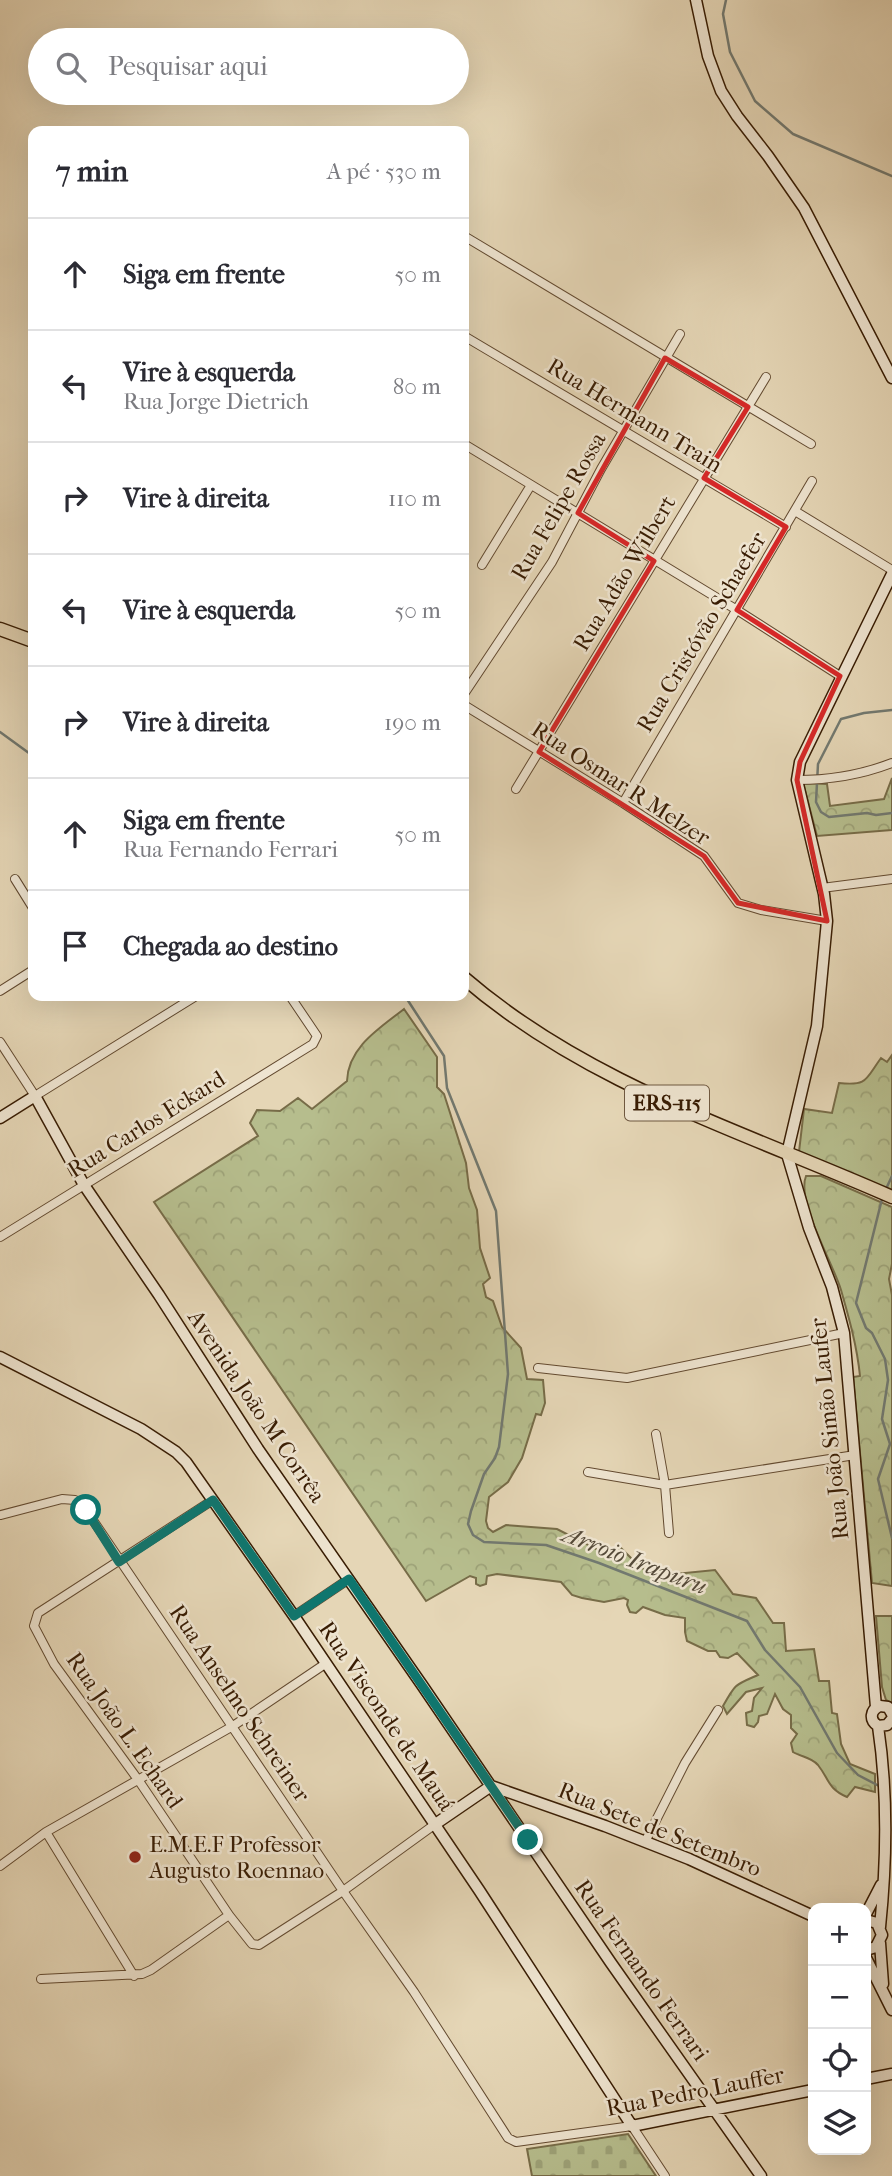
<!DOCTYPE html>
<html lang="pt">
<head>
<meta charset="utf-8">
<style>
  body { margin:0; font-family:"IM FELL French Canon",serif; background:#f7f7f7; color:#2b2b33 }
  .controls { position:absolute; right:21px; bottom:21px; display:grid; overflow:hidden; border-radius:14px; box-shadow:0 7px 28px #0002 }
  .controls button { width:63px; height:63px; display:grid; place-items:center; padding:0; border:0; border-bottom:2px solid #e1e1e2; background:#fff; color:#2b2b33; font:35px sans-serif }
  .stop { position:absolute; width:21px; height:21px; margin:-16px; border:5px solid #0f766e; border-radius:50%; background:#fff }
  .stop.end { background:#0f766e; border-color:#fff; box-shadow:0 2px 7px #0008 }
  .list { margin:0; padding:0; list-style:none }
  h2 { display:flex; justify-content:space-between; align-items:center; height:91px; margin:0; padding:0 28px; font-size:30px }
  h2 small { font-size:23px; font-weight:400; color:#7c7c81 }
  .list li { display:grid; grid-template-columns:46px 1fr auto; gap:21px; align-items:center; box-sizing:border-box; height:112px; padding:0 28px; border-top:2px solid #e1e1e2 }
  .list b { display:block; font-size:26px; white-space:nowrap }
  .list p { margin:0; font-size:23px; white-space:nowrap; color:#7c7c81 }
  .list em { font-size:23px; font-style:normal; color:#7c7c81 }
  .icon { flex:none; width:38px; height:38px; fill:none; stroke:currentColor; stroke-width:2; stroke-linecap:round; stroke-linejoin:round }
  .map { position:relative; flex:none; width:892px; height:2176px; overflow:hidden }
  .search { position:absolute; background:#fff; box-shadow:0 7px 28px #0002; left:28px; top:28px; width:441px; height:77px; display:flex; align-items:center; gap:18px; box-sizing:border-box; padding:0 24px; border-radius:38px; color:#7c7c81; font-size:26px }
  .panel { position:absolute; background:#fff; box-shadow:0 7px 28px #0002; left:28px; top:126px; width:441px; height:875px; border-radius:14px }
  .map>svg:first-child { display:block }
</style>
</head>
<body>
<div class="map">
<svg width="892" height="2176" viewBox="0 0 892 2176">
  <defs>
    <pattern id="forest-crowns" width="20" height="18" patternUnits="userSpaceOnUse" patternTransform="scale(1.75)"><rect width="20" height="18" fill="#b6bd8d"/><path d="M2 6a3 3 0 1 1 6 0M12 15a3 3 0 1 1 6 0" fill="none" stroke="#9da278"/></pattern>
    <pattern id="cemetery-stones" width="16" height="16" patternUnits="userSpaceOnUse" patternTransform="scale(1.75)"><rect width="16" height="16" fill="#b6bd8d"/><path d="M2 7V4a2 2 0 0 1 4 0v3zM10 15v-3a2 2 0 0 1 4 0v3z" fill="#9da278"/></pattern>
  </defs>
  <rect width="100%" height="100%" fill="#e5d6b6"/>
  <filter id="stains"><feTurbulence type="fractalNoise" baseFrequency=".00286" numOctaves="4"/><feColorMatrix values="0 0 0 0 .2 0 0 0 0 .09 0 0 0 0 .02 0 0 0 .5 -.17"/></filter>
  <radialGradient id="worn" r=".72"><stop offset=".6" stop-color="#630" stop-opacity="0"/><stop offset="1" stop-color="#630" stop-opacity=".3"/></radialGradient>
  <path fill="url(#forest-crowns)" stroke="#776c48" stroke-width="2" d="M892 778V830L817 836 803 783 827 784 830 806 884 799Z
    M404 1009 437 1057V1087L444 1094 466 1163 469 1188 477 1210 480 1248 490 1278 483 1284 486 1297 493 1301 502 1327 521 1348 527 1379 543 1380 545 1403 541 1415 536 1414 522 1458 508 1482 489 1497 486 1521 488 1528 493 1532 506 1525 557 1529 596 1549 621 1548 641 1568 665 1575 715 1570 733 1594 756 1598 773 1623H784L786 1651 814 1649 819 1681H829L832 1713 837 1714 841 1744 850 1764 875 1774V1792L855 1787 847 1797C828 1789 829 1779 818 1765 811 1757 801 1757 793 1752L791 1743 797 1734 791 1728V1715L783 1709 775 1694 767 1714 759 1716 758 1722 754 1727 747 1725 746 1713 752 1711 754 1698 762 1688 746 1692 727 1714 723 1706C736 1683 735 1685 758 1675L737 1653 728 1658 720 1657 716 1651H708L687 1641 685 1632V1618L665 1615 643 1607 636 1613 630 1612 627 1605 628 1600 624 1598 604 1602 582 1598 572 1595 561 1582 497 1574 487 1576 486 1584 480 1586 476 1584V1578L470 1576 426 1601 154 1202 258 1136 250 1123 257 1110 280 1111 298 1098 312 1109 347 1081C348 1047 380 1028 404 1009Z
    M892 1055V1192L799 1152 804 1109 832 1113 839 1083C868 1086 865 1080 881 1058L887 1062Z
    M806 1176H821L892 1207V1264L889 1279 892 1295V1586L872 1583 853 1377 860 1376C857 1346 849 1318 841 1290 833 1263 796 1201 806 1176Z
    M876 1616H892V1703L886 1700 882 1687Z"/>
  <path fill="url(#cemetery-stones)" stroke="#776c48" stroke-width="2" d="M628 2134 656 2176H532L527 2149Z"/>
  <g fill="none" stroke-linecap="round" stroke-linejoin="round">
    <path stroke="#727970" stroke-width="2.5" d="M726 0 723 14 730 52 755 101 793 134 892 176
      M892 710 864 713 841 719 818 764 816 802 821 812 829 817 867 813 876 815 892 813
      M0 732 33 756
      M405 996 444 1056 447 1088 496 1211 508 1374 499 1447 495 1458 484 1474 471 1511 468 1524 473 1535 484 1542 546 1545 599 1563 747 1621 765 1650 800 1687 837 1753 858 1775 881 1787
      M886 1189 892 1176
      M882 1199 856 1303 866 1328 872 1333 885 1359 888 1380 882 1419 890 1444 878 1479 892 1538"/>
    <defs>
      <path id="street" d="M464 236 811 444
        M464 336 786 527
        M464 444 737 610 840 676
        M795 511 892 570
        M482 565 531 485
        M464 694 552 562 601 469 680 334
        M464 705 623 803 704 856 738 903 761 910 827 921
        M797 780C830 780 861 775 892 763
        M516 789 766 377
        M623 803 812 481
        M15 879 33 908
        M822 888 892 879
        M0 991 33 970
        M0 1042 35 1096 196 996
        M0 1237 313 1044 317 1036 290 996
        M538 1368 627 1378 844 1333
        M656 1434 665 1485 669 1533
        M588 1472 665 1485 855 1455
        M213 1500 38 1613 34 1626 54 1664 139 1781 229 1915 252 1944 259 1945 343 1891 434 1825
        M1 1515 62 1499 75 1500 86 1510 343 1891 414 1992 508 2138 516 2142 632 2126 665 2176
        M294 1616 349 1579
        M46 1832 134 1976
        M645 1842 685 1763 718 1710
        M0 1866 46 1832 233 1726 325 1664
        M41 1979 142 1974 151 1970 229 1915"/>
      <path id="secondary" d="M696 0 708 56 721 91 737 116 768 156 804 208 892 378
        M0 1118 35 1096 84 1185 159 1295 258 1449 422 1685 611 1963 761 2176
        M0 1357 141 1429 176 1452 186 1462 294 1616 479 1890 632 2126 813 2090
        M876 1707 844 1333 832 1287 809 1228 787 1154 817 1026 827 921 824 894 797 780 800 762 892 574
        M892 1714 888 1707 880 1706C870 1710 869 1720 878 1726L887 1725 892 1719
        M878 1726C888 1793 887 1859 880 1927
        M491 1786 605 1826 689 1859 813 1916
        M434 1825 491 1786
        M866 1914 881 1885
        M866 1920 877 1923 882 1935 876 1947 866 1950
        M880 1943 883 1984
        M866 1958 892 2010
        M866 2079 892 2074"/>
      <path id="primary" d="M0 629 33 641
        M464 978C588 1085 745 1132 892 1197"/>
    </defs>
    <use href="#street" stroke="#634a30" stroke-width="10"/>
    <use href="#secondary" stroke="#381c03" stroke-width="13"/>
    <use href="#primary" stroke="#381c03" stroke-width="15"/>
    <use href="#street" stroke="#eee4d0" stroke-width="8"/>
    <use href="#secondary" stroke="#eee4d0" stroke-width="10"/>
    <use href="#primary" stroke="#e5d6b6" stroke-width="12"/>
  </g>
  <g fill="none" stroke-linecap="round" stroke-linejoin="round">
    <path stroke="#0f766e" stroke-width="9" d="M86 1510 119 1562 213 1500 294 1616 349 1579 528 1840"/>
  </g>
  <path fill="none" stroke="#d62828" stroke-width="5" stroke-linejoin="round" d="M665 358 748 407 704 478 786 527 737 610 840 676 800 762 797 780 827 921 738 903 704 856 539 752 654 561 578 513Z"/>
  <circle fill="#8f2418" stroke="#eee4d0" stroke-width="2.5" cx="135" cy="1857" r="7"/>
  <g text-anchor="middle" stroke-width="5" stroke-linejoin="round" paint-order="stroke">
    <rect fill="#eee4d0" stroke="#6f5840" stroke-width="2" x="625" y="1085.5" width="84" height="35" rx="5"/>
    <g font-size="21" font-weight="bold" fill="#381c03">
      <text x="667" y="1110">ERS-115</text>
    </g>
    <g font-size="23" fill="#381c03" stroke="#eee4d0">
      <text transform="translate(635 415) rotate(31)" y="8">Rua Hermann Train</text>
      <text transform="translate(558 506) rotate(-60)" y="8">Rua Felipe Rossa</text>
      <text transform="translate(624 573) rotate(-59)" y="8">Rua Adão Wilbert</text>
      <text transform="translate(701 632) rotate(-59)" y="8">Rua Cristóvão Schaefer</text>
      <text transform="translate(621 783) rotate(33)" y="8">Rua Osmar R Melzer</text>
      <text transform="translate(146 1124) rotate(-32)" y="8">Rua Carlos Eckard</text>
      <text transform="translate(257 1406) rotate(56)" y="8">Avenida João M Corrêa</text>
      <text transform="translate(829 1429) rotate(-96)" y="8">Rua João Simão Laufer</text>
      <text transform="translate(240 1703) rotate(56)" y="8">Rua Anselmo Schreiner</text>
      <text transform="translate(387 1716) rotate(56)" y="8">Rua Visconde de Mauá</text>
      <text transform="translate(125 1730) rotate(55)" y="8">Rua João L. Echard</text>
      <text transform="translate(660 1829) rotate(22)" y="8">Rua Sete de Setembro</text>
      <text transform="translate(642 1970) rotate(55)" y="8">Rua Fernando Ferrari</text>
      <text transform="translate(695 2091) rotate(-11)" y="8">Rua Pedro Lauffer</text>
    </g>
    <g font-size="23" fill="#381c03" stroke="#eee4d0" text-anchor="start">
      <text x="149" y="1852">E.M.E.F Professor<tspan x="149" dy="26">Augusto Roennao</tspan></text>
    </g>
    <g font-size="24" font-style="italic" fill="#554a39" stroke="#eee4d0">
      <text transform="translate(635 1560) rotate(21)" y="8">Arroio Irapuru</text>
    </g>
  </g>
  <rect width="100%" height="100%" filter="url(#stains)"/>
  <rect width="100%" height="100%" fill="url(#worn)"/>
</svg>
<div class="controls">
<button>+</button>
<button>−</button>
<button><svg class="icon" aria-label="locate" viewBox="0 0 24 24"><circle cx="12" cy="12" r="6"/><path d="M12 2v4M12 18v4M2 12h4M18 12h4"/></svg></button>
<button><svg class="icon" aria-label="layers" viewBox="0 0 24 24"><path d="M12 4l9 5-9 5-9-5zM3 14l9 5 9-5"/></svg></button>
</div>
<div class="stop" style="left:86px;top:1510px"></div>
<div class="stop end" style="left:528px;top:1840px"></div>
<div class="search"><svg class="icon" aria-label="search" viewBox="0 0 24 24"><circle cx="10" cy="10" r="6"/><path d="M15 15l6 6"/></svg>Pesquisar aqui</div>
<section class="panel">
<h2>7 min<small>A pé · 530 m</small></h2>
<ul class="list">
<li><svg class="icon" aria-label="ahead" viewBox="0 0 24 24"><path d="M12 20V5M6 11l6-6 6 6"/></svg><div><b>Siga em frente</b></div><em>50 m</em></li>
<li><svg class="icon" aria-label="left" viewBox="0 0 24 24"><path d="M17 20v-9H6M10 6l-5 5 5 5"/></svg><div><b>Vire à esquerda</b><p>Rua Jorge Dietrich</p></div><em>80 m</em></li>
<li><svg class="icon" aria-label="right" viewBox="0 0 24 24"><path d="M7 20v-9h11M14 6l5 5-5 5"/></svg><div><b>Vire à direita</b></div><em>110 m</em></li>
<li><svg class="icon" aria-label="left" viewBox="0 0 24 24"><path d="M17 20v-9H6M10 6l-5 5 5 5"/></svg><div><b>Vire à esquerda</b></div><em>50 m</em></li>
<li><svg class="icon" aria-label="right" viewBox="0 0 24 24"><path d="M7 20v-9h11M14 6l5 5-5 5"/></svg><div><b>Vire à direita</b></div><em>190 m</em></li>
<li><svg class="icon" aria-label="ahead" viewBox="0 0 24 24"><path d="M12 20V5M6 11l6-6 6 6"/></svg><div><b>Siga em frente</b><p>Rua Fernando Ferrari</p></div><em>50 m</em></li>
<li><svg class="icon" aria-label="arrive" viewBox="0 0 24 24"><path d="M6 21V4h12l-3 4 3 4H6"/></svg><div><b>Chegada ao destino</b></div></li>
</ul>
</section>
</div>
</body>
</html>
